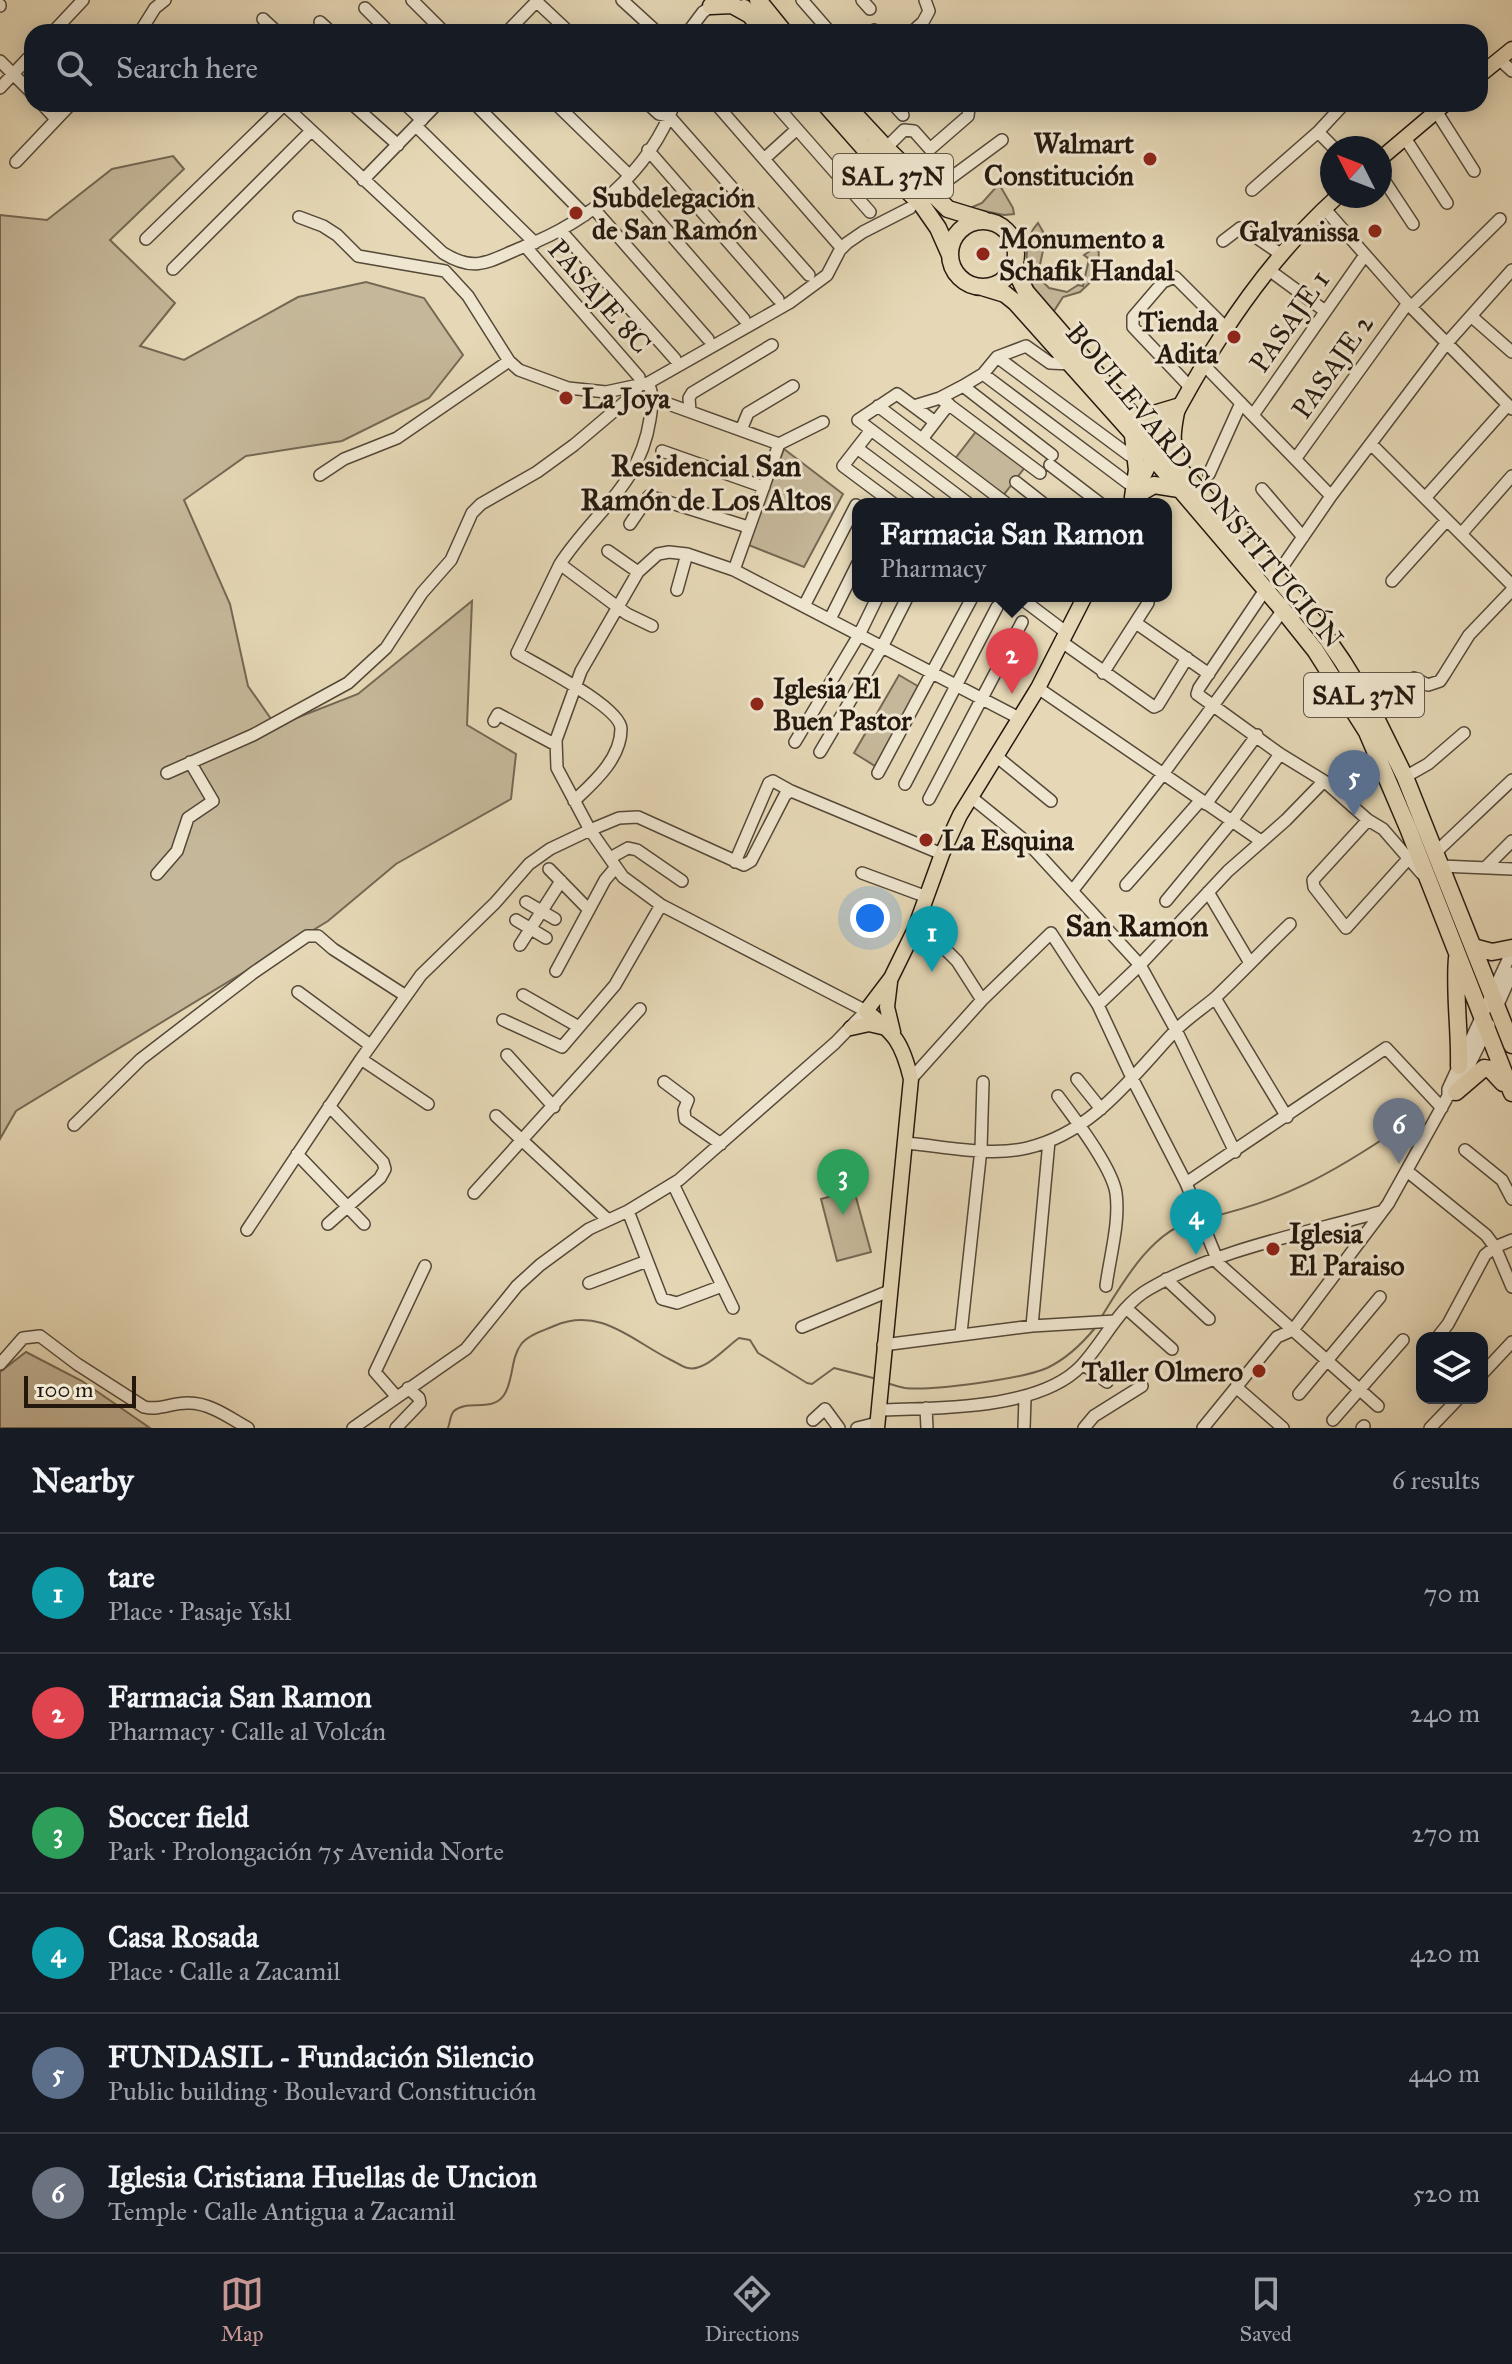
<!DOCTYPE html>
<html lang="en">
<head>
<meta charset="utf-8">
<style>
  body { margin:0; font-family:"IM FELL Great Primer",serif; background:#20242c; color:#f1f3f6 }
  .controls { position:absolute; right:24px; bottom:24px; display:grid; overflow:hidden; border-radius:16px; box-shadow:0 4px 20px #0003 }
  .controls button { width:72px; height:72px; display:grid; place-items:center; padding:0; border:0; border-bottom:2px solid #363941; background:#171b24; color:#f1f3f6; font:40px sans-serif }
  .compass { position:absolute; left:1320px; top:136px; width:72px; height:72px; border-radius:50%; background:#171b24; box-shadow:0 4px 20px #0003; rotate:312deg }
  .scale { position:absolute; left:24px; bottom:20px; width:112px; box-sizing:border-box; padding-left:8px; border:4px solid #24180e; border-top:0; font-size:22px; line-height:28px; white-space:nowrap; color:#24180e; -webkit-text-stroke:6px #efe6d0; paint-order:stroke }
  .you { position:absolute; left:870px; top:918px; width:28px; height:28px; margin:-20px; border:6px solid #fff; border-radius:50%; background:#1a73e8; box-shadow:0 0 0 12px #1a73e833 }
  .badge { display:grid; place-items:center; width:52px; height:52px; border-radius:50%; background:#c59692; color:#fff; font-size:26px; font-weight:700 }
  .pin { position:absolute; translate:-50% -66px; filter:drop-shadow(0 2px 4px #0008) }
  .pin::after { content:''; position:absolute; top:42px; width:28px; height:24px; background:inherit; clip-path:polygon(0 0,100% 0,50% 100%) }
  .popup { position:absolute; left:852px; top:498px; width:320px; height:104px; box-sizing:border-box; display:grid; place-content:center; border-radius:16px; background:#171b24; filter:drop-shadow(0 2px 6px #0005); font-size:26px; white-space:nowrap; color:#9ea1a6 }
  .popup b { font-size:30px; color:#f1f3f6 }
  .popup::after { content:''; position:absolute; left:50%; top:100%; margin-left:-16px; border:16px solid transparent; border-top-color:#171b24 }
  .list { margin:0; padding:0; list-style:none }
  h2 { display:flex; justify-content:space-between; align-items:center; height:104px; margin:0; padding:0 32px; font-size:34px }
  h2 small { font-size:26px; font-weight:400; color:#9ea1a6 }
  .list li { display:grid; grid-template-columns:52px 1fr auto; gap:24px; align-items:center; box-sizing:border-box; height:120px; padding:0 32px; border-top:2px solid #363941 }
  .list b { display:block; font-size:30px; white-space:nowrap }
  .list p { margin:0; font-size:26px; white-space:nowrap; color:#9ea1a6 }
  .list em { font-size:26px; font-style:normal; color:#9ea1a6 }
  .icon { flex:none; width:44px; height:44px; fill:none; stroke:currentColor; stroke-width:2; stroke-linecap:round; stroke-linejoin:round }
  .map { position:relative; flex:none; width:1512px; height:1428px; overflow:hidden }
  .search { position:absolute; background:#171b24; box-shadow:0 4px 20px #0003; left:24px; right:24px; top:24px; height:88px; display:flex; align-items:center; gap:20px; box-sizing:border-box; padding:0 28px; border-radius:24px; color:#9ea1a6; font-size:30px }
  .sheet { height:824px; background:#171b24 }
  nav { display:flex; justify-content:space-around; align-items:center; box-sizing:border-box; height:112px; border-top:2px solid #363941; background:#171b24; font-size:22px; color:#9ea1a6 }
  nav a { display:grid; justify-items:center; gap:4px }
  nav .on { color:#c59692 }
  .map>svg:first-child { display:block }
</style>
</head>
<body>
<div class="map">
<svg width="1512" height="1428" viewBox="0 0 1512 1428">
  <rect width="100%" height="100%" fill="#e6d8b6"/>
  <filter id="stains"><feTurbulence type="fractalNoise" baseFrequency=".0025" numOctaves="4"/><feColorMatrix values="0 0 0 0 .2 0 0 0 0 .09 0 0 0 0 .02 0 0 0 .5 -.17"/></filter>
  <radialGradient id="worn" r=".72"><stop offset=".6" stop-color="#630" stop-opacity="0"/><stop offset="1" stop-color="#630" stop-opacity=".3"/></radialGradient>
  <path fill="#c5b799" stroke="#746854" stroke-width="2" d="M173 156 184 169 110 240 175 303 140 346 184 360 298 297 366 282 424 298 463 355 429 398 342 441 246 456 184 500 230 604 248 686 276 726 358 694 472 601 467 725 516 754 511 799 396 864 328 921 16 1111 0 1139V215L47 220 112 169Z
    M999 184 1013 208 1014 214 1004 215 970 208 982 203Z
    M1038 223 1046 237 1039 269 1044 272 1043 282 1049 288 1067 292 1078 285 1083 286 1089 259 1084 255 1099 245 1098 275 1080 292 1063 297 1054 311 1050 310C1045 303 1038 297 1034 289 1024 271 1023 238 1038 223Z
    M978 429 1026 466 1002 497 954 460Z
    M784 449 843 494 804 567 746 544Z
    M899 675 921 688 875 766 854 753Z
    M854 1190 871 1252 837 1261 821 1199Z
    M26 1352 82 1381 150 1428H0V1372Z"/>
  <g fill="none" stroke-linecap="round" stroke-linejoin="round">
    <path stroke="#716451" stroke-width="2" d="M1206 1218C1283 1201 1333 1173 1398 1129
      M1102 1316C1123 1282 1153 1229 1196 1220
      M887 1383C893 1385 899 1387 905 1388 932 1391 1022 1379 1047 1368 1066 1359 1081 1345 1095 1328
      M448 1428C450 1423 450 1415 454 1411 467 1399 492 1413 504 1395 514 1380 510 1358 522 1343 530 1334 543 1331 554 1326 601 1306 632 1341 671 1360 676 1362 682 1367 688 1368 705 1372 726 1347 739 1338L750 1340 758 1353 807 1383 812 1384 834 1368 877 1379"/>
    <defs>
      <path id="minor" d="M412 0 444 32
        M622 0 657 32
        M802 0 830 32
        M862 0 870 9
        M537 2 569 32
        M0 6V5
        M365 8 389 32
        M263 19 277 32
        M320 22 331 32
        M874 30 877 32
        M53 32 83 0
        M140 32 155 8 165 0
        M507 32 538 0
        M688 32 703 12 715 4
        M912 32 923 22 929 11 925 0
        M1499 59 1512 71
        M0 61 32 93
        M0 88 32 54
        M42 104 56 119
        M283 104 443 253C477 274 490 260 523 247 589 222 649 172 674 104
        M352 104 398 145
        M405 104 422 120
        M475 104 585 215
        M556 104 629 175
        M648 104 659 114 669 116 809 275
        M716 104 838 244
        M775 104 870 212
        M893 104 903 115
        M1436 111 1474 171
        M416 126 535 243
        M1318 132 1334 148
        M1405 138 1447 203
        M886 148 904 130 914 131 930 149 968 116 969 108 967 104
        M648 150 778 299
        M764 159 797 129
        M16 162 71 104
        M1380 174 1413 224
        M363 180 437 104
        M625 182 744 319
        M937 188 1002 140
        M1252 190 1318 132 1344 104
        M1324 208 1411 307 1512 409
        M595 210 708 339
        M299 217 323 226 337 235 358 256 445 271 468 296 509 361 519 370 568 388 606 392 648 383 789 303 827 275 840 250 847 243 863 232 910 208
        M560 230 675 359
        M146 239 284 105
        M1223 241 1240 228 1244 229 1282 255
        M525 246 639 377
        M173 269 311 131
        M1269 270 1325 311
        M1411 307 1500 219
        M1471 316 1512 352
        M997 357 1129 455
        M1202 363 1331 496
        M983 374 1128 483
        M648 383C654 395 652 407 650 419 640 486 594 512 560 564L627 614 652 626
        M963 386 1052 455
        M1189 386 1133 327V317L1163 282 1175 277 1226 328
        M652 398 779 444
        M940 398 1040 473
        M878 406 1007 504
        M914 406 940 398 963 386 983 374 997 357 1026 346 1050 363 1071 364
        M690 411 689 398 692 393 772 345
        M1253 415 1365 255
        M935 422 897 394 858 420 969 504
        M741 430 748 413 793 386
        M871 430 843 466 894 504
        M922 439 949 404
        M1371 444 1512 585
        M857 448 932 504
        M662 451 764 487
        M1296 458 1408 303
        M1050 465 1101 504
        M1209 474 1241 403
        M320 475 344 459 397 438 509 361
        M1016 482 1044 504
        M1262 489 1303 537
        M1425 498 1508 405
        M630 524 649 496 748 527
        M1461 534 1512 476
        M608 551 638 572
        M560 564 517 653C537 665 621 707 621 729 621 759 593 783 574 801
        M734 570 779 444 823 422
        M1276 576 1331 496 1446 344 1512 270
        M1392 581 1447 520
        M677 590 687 554
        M1265 590 1199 688 1197 694 1280 754 1324 781 1368 820 1383 829 1422 874
        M1018 596 1067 633
        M804 606 856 505
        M830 619 858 563
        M1136 623 1209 674
        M1062 642 1154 707 1158 705 1187 658
        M1103 673 1148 603
        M1038 688 1261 841
        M1369 704 1414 678 1428 685 1440 681 1444 675 1469 635 1512 590
        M494 721 498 714 556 745
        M795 742 859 635 878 596
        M820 752 882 647 908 596
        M996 756 1051 801
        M167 773 253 735 348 683 386 648 422 593 451 560 472 513 481 504 537 472 574 445 626 401 638 387
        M878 773 973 596
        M1405 777 1428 764 1464 733
        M905 784 997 607
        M971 797 1029 844 1140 965 1176 1030 1235 1152
        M929 799 1022 622
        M1206 804 1257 735
        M1368 820 1313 880 1314 887 1346 928 1409 858
        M1435 853 1512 780
        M610 858 628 848 637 850 682 881
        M735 862 769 783 773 781 791 791 942 854
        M1441 866 1512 869
        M1487 866 1512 841
        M549 869 589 910
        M862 873 927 897
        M157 874 177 851 188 818 213 801 190 762
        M1126 885 1200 801
        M1073 890 1163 774 1283 610
        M1208 892 1250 963
        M1166 901 1232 821 1280 754
        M526 902 555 919
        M516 920 546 938
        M914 931 937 941 957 961 982 1000
        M520 945 561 881
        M556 971 605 880 616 867
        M298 992 370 1045
        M523 995 579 1027
        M1215 998 1287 1117
        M1098 1005 1140 965 1228 871 1286 820 1324 781
        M1496 1009 1512 973
        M503 1020 562 1047 615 985 661 905
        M507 1055 554 1107
        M361 1059 428 1104
        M911 1079 982 1000 1051 933 1098 1005 1133 1080 1186 1183 1219 1264 1378 1406
        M1077 1079 1101 1109
        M664 1082 688 1100 684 1110 685 1119 721 1144
        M1058 1096C1074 1118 1112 1167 1116 1193 1120 1222 1110 1256 1106 1286
        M1448 1096V1089L1512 951
        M496 1116 608 1220
        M74 1125 141 1059 253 973 307 936H318L333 949 406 996
        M905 1143C943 1146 989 1157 1027 1148 1092 1133 1131 1078 1174 1032 1186 1019 1202 1009 1216 997 1241 973 1265 948 1290 924
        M1465 1150 1502 1180 1512 1199
        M297 1154 364 1224
        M1412 1175 1486 1235 1495 1247 1512 1287
        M1186 1183 1386 1048 1442 1108
        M673 1184 733 1308
        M474 1193 640 1009
        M628 1211 662 1299 677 1303 722 1286
        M328 1224 380 1178 385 1169 383 1162 329 1106
        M247 1230 361 1059 421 975 495 903 529 864 550 849 590 830 619 818 638 817 744 865 751 861 785 795 791 791
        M1166 1279 1209 1319
        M589 1283 647 1261
        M1126 1308 1172 1349
        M1032 1326 1049 1141
        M802 1327 889 1291
        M961 1333 981 1149 983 1082
        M1437 1338 1448 1324 1485 1255 1495 1247 1512 1240
        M883 1345 1032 1326 1115 1321
        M0 1364 23 1338 40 1336 77 1364 144 1407C160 1411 173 1402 189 1403 210 1403 230 1418 248 1428
        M1083 1364 1107 1382
        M1482 1374 1512 1342
        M1236 1387 1283 1428
        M1299 1394 1380 1297
        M396 1396 375 1372 425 1266
        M926 1408 927 1428
        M878 1410C937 1408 1039 1410 1081 1366 1104 1342 1119 1306 1149 1289 1218 1249 1303 1234 1380 1212
        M813 1420 825 1409 839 1428
        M1333 1420 1403 1340
        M353 1428 466 1349 517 1286 540 1265 589 1229 628 1211 679 1180 835 1043 866 1011 661 905 623 877 590 830 557 768 556 740 581 671 638 572 658 554 669 552 687 554 734 570 1019 718
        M396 1428 420 1403 419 1398 408 1388
        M857 1428 877 1423
        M1024 1428 1025 1398
        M1084 1428 1094 1416 1142 1386
        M1203 1428 1277 1337 1293 1330 1388 1204 1448 1096 1456 1092 1489 1025
        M1362 1428 1364 1426
        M1430 1428 1459 1398"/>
      <path id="major" d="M1480 75 1512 49
        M1380 159 1445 104
        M1137 489C1189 383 1248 277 1338 196
        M890 982 887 1007 893 1032
        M851 1028 869 1024 886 1028
        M877 1428 911 1079C902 1042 895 1034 866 1011L891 978 914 931 942 854 960 815 1038 688 1085 596"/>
      <path id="highway" d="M758 0 784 32
        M711 6 732 5 750 15
        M744 8 764 32
        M825 104 863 147 922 205 938 228 950 255
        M845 104 886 148 948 209 984 220
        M950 254a33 33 0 1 1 66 0a33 33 0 1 1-66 0Z
        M1013 266 1026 292 1158 445 1276 576 1321 630 1343 662 1369 704 1405 777 1512 1045
        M982 287 1005 294 1015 302 1133 434 1283 610 1315 650 1367 732 1408 828 1512 1093
        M1177 407C1173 427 1169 444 1179 463
        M1137 419 1177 407
        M1133 497 1137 470 1133 436
        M1133 497 1154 485 1179 489
        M1473 947 1492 952 1512 948
        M1457 958C1454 994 1460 1029 1459 1066
        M1456 1092 1484 1068 1490 1069 1503 1083"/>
    </defs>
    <use href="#minor" stroke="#544838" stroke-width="14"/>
    <use href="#major" stroke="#24180e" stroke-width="17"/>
    <use href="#highway" stroke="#24180e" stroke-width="19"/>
    <use href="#minor" stroke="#efe6d0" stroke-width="11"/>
    <use href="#major" stroke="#e6d8b6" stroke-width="14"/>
    <use href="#highway" stroke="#e6d8b6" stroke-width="16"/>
  </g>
  <g fill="#8f2418" stroke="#efe6d0" stroke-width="3">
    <circle cx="1150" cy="159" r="8"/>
    <circle cx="576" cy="213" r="8"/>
    <circle cx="1375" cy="231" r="8"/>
    <circle cx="983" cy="254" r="8"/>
    <circle cx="1234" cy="337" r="8"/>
    <circle cx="566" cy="398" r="8"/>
    <circle cx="757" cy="704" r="8"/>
    <circle cx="926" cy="840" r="8"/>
    <circle cx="1273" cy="1249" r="8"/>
    <circle cx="1259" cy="1371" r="8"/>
  </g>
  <g text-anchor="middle" stroke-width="6" stroke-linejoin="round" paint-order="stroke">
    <g fill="#efe6d0" stroke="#615648" stroke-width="2">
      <rect x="833" y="154" width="120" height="44" rx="6"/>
      <rect x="1304" y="673" width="120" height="44" rx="6"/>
    </g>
    <g font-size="26" font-weight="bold" fill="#24180e">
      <text x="893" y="185">SAL 37N</text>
      <text x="1364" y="704">SAL 37N</text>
    </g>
    <g font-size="28" font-weight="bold" fill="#24180e" stroke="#efe6d0" text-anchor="start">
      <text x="1134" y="153" text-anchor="end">Walmart<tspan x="1134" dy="32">Constitución</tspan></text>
      <text x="592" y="207">Subdelegación<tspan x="592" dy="32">de San Ramón</tspan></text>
      <text x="1359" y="241" text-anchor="end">Galvanissa</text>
      <text x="999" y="248">Monumento a<tspan x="999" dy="32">Schafik Handal</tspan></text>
      <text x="1218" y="331" text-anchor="end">Tienda<tspan x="1218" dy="32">Adita</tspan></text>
      <text x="582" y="408">La Joya</text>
      <text x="773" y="698">Iglesia El<tspan x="773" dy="32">Buen Pastor</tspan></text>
      <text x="942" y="850">La Esquina</text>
      <text x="1289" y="1243">Iglesia<tspan x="1289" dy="32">El Paraiso</tspan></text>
      <text x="1243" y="1381" text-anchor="end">Taller Olmero</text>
    </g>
    <g font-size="28" fill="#24180e" stroke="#efe6d0">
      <text transform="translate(600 296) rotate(49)" y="10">PASAJE 8C</text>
      <text transform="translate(1289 321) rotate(-55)" y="10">PASAJE 1</text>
      <text transform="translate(1332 366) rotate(-55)" y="10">PASAJE 2</text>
      <text transform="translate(1205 485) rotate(50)" y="10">BOULEVARD CONSTITUCIÓN</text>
    </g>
    <g font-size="30" font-weight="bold" fill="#24180e" stroke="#efe6d0">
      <text x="706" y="476">Residencial San<tspan x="706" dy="34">Ramón de Los Altos</tspan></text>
      <text x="1137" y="936">San Ramon</text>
    </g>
  </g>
  <rect width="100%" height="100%" filter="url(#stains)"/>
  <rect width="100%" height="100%" fill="url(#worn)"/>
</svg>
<div class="controls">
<button><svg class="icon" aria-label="layers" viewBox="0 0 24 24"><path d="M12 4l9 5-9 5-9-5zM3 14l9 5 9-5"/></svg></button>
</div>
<svg class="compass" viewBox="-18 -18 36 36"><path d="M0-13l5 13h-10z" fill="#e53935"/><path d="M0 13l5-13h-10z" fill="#9ea1a6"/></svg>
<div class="scale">100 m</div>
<div class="you"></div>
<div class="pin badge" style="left:932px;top:972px;background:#0f9aa8">1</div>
<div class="pin badge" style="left:1012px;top:694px;background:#e0444e">2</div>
<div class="popup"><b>Farmacia San Ramon</b>Pharmacy</div>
<div class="pin badge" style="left:843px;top:1215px;background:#2e9e5b">3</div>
<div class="pin badge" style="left:1196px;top:1255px;background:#0f9aa8">4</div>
<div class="pin badge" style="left:1354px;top:816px;background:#5c6f8a">5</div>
<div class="pin badge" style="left:1399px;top:1164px;background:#6b7280">6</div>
<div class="search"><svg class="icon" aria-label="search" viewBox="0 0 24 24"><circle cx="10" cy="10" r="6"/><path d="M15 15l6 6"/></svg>Search here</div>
</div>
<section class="sheet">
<h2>Nearby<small>6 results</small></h2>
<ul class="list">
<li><span class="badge" style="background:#0f9aa8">1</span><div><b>tare</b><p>Place · Pasaje Yskl</p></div><em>70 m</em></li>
<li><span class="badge" style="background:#e0444e">2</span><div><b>Farmacia San Ramon</b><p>Pharmacy · Calle al Volcán</p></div><em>240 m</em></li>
<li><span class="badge" style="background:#2e9e5b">3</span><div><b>Soccer field</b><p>Park · Prolongación 75 Avenida Norte</p></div><em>270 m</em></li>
<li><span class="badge" style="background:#0f9aa8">4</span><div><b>Casa Rosada</b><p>Place · Calle a Zacamil</p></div><em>420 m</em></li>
<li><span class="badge" style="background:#5c6f8a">5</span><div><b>FUNDASIL - Fundación Silencio</b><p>Public building · Boulevard Constitución</p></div><em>440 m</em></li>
<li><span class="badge" style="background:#6b7280">6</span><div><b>Iglesia Cristiana Huellas de Uncion</b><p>Temple · Calle Antigua a Zacamil</p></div><em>520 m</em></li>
</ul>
</section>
<nav>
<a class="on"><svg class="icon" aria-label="map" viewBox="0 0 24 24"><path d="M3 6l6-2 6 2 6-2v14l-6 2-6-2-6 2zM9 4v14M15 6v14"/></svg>Map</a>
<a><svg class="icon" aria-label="directions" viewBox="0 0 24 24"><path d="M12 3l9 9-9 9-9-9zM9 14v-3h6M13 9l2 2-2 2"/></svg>Directions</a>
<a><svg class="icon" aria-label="saved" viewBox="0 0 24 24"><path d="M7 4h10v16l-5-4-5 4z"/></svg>Saved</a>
</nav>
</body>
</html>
